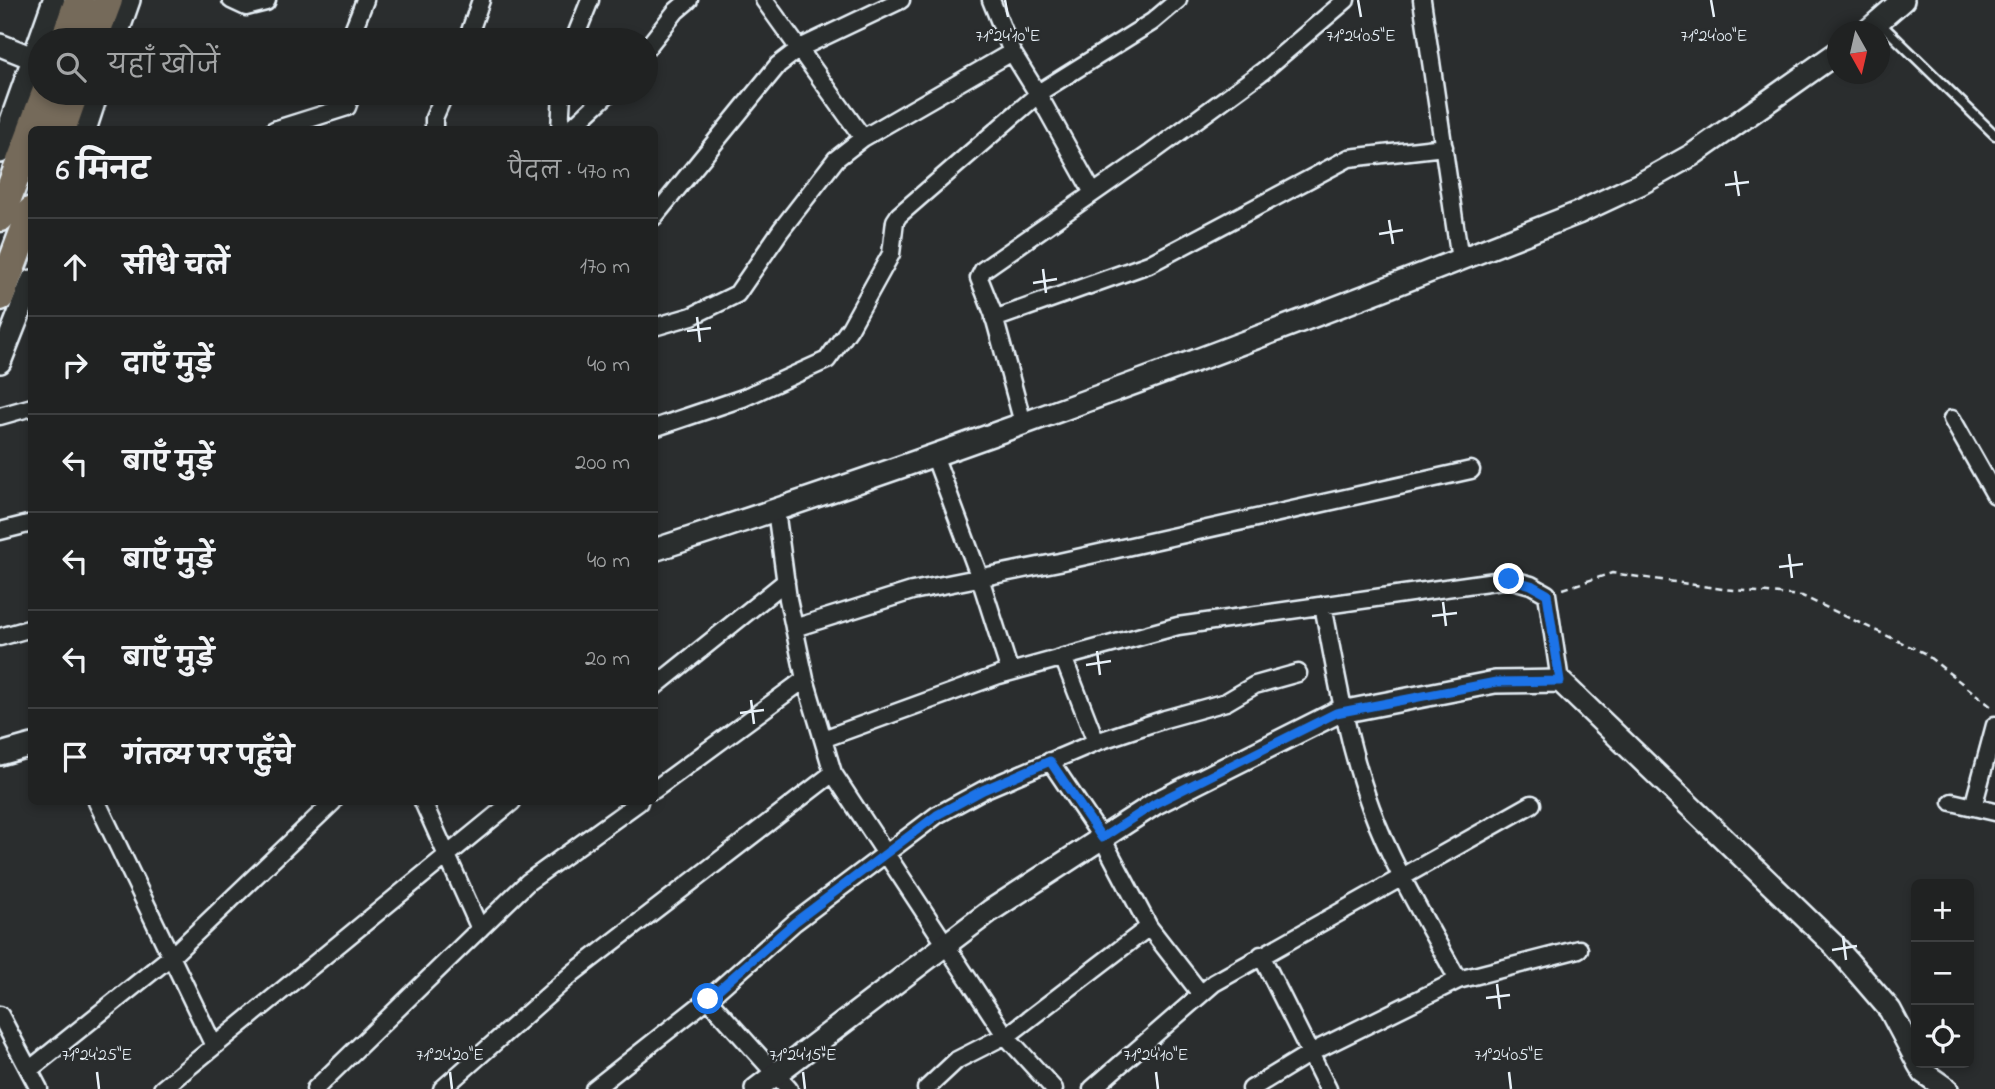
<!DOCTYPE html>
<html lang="hi">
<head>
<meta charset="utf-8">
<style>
  body { margin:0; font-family:"Indie Flower","Playpen Sans Deva",sans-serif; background:#282a2a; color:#f1f3f6 }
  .controls { position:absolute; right:21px; bottom:21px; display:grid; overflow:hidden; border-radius:10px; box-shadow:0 4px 10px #0003 }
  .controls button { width:63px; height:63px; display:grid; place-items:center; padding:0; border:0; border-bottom:2px solid #3d3f40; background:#202222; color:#f1f3f6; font:35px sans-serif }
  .compass { position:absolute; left:1827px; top:21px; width:63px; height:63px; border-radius:50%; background:#202222; box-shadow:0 4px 10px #0003; rotate:172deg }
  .stop { position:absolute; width:21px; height:21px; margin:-16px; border:5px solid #1a73e8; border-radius:50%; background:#fff }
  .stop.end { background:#1a73e8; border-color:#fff; box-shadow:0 2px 7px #0008 }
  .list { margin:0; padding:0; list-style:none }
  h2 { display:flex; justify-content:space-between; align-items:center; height:91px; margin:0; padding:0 28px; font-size:30px }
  h2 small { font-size:23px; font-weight:400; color:#a2a4a5 }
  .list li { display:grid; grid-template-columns:46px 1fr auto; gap:21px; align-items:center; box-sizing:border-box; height:98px; padding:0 28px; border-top:2px solid #3d3f40 }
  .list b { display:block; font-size:26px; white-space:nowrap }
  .list em { font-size:23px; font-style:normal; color:#a2a4a5 }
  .icon { flex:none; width:38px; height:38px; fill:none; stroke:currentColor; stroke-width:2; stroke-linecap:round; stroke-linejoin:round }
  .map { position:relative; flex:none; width:1995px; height:1089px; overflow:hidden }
  .search { position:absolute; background:#202222; box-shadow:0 4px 10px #0003; left:28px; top:28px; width:630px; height:77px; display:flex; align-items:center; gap:18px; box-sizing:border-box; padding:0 24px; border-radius:38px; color:#a2a4a5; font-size:26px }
  .panel { position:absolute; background:#202222; box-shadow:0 4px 10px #0003; left:28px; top:126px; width:630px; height:679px; border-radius:10px }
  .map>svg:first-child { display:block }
</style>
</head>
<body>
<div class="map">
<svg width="1995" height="1089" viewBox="0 0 1995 1089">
  <rect width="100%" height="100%" fill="#2a2d2e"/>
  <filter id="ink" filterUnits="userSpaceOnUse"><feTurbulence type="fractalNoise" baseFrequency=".0143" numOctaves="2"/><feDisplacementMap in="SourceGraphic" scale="14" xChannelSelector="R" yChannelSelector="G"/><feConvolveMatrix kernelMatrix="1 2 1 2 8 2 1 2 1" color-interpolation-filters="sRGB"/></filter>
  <g filter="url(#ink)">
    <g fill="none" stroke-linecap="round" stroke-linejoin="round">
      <defs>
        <path id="lane" d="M1879 22 1995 135"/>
        <path id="street" d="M231 0 246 7 266 2 267 0
          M764 0 863 138
          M991 0 1012 52 1038 94 1093 193
          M1422 0 1460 260
          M349 40 365 0
          M467 40 481 0
          M574 40 590 0
          M646 49 676 11 689 0
          M274 130 347 107 352 93
          M434 130V118L445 93
          M560 130 562 93
          M569 130 609 93
          M654 217 778 65 800 48 901 0
          M994 319 1149 264 1349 158 1444 147
          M654 327 692 316 737 294 781 230 836 159 863 138 1012 52
          M0 416 32 407
          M1952 419 1995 495
          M1023 423 993 313 979 278 983 270 1151 153 1263 71 1346 0
          M654 428 743 398 827 360 850 328 891 254 895 221 899 215 1043 90 1152 22 1178 0
          M934 455 980 578 1010 672
          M776 510 788 599 805 679 833 773 1005 1035 1054 1089
          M0 531 32 523
          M1323 605C1336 673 1347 743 1371 808 1393 868 1428 924 1458 980
          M794 628 912 591 1059 562 1471 470
          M0 637 32 628
          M1063 657 1096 742
          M654 687 786 581
          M823 739 999 675 1178 626 1509 579 1531 585 1547 594 1560 681
          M1050 761 1102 838 1149 927 1201 994
          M654 790 805 679
          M97 802 214 1046
          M423 802 480 929
          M1952 802 1995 812
          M1973 807 1995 725
          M1261 955 1328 1089
          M708 999 789 1089
          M0 1015 39 1089
          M29 1070 174 954 333 802
          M162 1089 512 802
          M315 1089 528 882 639 802
          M442 1089 573 973 833 773
          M594 1089 708 999 795 922 937 815 983 790 1096 742 1165 719 1226 702 1255 685 1298 673
          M926 1089 957 1060 1012 1032 1149 927
          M1092 1089 1214 983 1532 804
          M1251 1089 1310 1053 1458 980 1579 949"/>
        <path id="secondary" d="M1866 32 1903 0
          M115 40 129 0
          M0 45 40 61
          M85 130 97 93
          M0 152 54 0
          M0 362 32 281
          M654 550C966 449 1274 334 1578 213L1640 184 1692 155 1838 52
          M0 754 32 745
          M1918 1063 1924 1073 1947 1089
          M756 1089 990 911 1156 803 1336 713 1495 682 1560 681 1834 945 1890 1010 1916 1059"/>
        <path id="highway" d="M65 40 79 0
          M93 40 108 0
          M32 130 46 93
          M61 130 74 93
          M0 217 32 132
          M0 296 32 211"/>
      </defs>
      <use href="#lane" stroke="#e8f1f8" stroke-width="13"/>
      <use href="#street" stroke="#e8f1f8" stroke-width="21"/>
      <use href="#secondary" stroke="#e8f1f8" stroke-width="26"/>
      <use href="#highway" stroke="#e8f1f8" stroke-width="33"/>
      <path stroke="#e8f1f8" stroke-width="2.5" stroke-dasharray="7 5" stroke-linecap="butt" d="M1563 589 1612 573 1723 589 1802 596 1924 653 1993 708"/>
      <use href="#lane" stroke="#2a2d2e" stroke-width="8"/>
      <use href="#street" stroke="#2a2d2e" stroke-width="16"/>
      <use href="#secondary" stroke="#2a2d2e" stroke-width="21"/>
      <use href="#highway" stroke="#746a5a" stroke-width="28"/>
    </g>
  </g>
  <g fill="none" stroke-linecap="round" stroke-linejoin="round" filter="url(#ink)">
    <path stroke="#1a73e8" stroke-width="9" d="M708 999 795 922 937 815 983 790 1050 761 1102 838 1156 803 1336 713 1496 682 1560 681 1547 594 1531 585 1509 579"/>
  </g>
  <path fill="none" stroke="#e8f1f8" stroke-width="2.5" d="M1005 0 1008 17M1358 0 1361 17M1711 0 1714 17M1735 171 1739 196M1725 185 1749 182M1389 220 1393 244M1379 234 1403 230M1043 269 1046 293M1033 283 1057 279M697 317 700 342M687 331 711 328M1789 554 1792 578M1779 567 1803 564M1443 602 1446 626M1432 616 1457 613M1097 651 1100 675M1086 665 1111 661M751 700 754 724M740 713 764 710M1843 936 1846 960M1832 950 1857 946M1497 984 1500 1009M1486 998 1510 995M97 1072 99 1089M450 1072 452 1089M803 1072 805 1089M1156 1072 1158 1089M1509 1072 1511 1089"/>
  <g font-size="18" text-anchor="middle" fill="#e8f1f8" stroke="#2a2d2e" stroke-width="5" stroke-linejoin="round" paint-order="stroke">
    <text x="1008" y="41">71°24'10"E</text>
    <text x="1361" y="41">71°24'05"E</text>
    <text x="1714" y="41">71°24'00"E</text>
    <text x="97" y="1060">71°24'25"E</text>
    <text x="450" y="1060">71°24'20"E</text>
    <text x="803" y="1060">71°24'15"E</text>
    <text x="1156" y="1060">71°24'10"E</text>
    <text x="1509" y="1060">71°24'05"E</text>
  </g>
</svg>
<div class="controls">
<button>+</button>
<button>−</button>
<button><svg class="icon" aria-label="locate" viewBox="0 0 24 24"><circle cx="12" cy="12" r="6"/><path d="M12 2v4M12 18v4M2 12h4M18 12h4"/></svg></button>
</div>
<svg class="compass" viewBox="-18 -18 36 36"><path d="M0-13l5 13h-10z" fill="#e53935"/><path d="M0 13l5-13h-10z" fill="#a2a4a5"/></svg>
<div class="stop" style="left:708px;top:999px"></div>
<div class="stop end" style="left:1509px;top:579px"></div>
<div class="search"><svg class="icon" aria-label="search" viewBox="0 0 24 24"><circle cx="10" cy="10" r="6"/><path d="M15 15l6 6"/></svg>यहाँ खोजें</div>
<section class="panel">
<h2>6 मिनट<small>पैदल · 470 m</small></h2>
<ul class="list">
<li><svg class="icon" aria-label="ahead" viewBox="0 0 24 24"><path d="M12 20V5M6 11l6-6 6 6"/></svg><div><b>सीधे चलें</b></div><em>170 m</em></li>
<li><svg class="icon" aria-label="right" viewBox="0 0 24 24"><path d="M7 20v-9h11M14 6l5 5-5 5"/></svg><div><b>दाएँ मुड़ें</b></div><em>40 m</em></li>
<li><svg class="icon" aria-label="left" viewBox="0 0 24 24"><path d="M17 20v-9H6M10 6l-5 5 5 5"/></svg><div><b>बाएँ मुड़ें</b></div><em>200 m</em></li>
<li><svg class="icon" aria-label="left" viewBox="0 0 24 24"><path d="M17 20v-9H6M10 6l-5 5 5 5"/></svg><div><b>बाएँ मुड़ें</b></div><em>40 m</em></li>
<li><svg class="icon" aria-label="left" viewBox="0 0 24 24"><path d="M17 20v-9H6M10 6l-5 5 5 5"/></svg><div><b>बाएँ मुड़ें</b></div><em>20 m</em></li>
<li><svg class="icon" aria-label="arrive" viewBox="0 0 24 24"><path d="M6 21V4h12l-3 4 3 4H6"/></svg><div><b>गंतव्य पर पहुँचे</b></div></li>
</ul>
</section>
</div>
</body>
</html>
